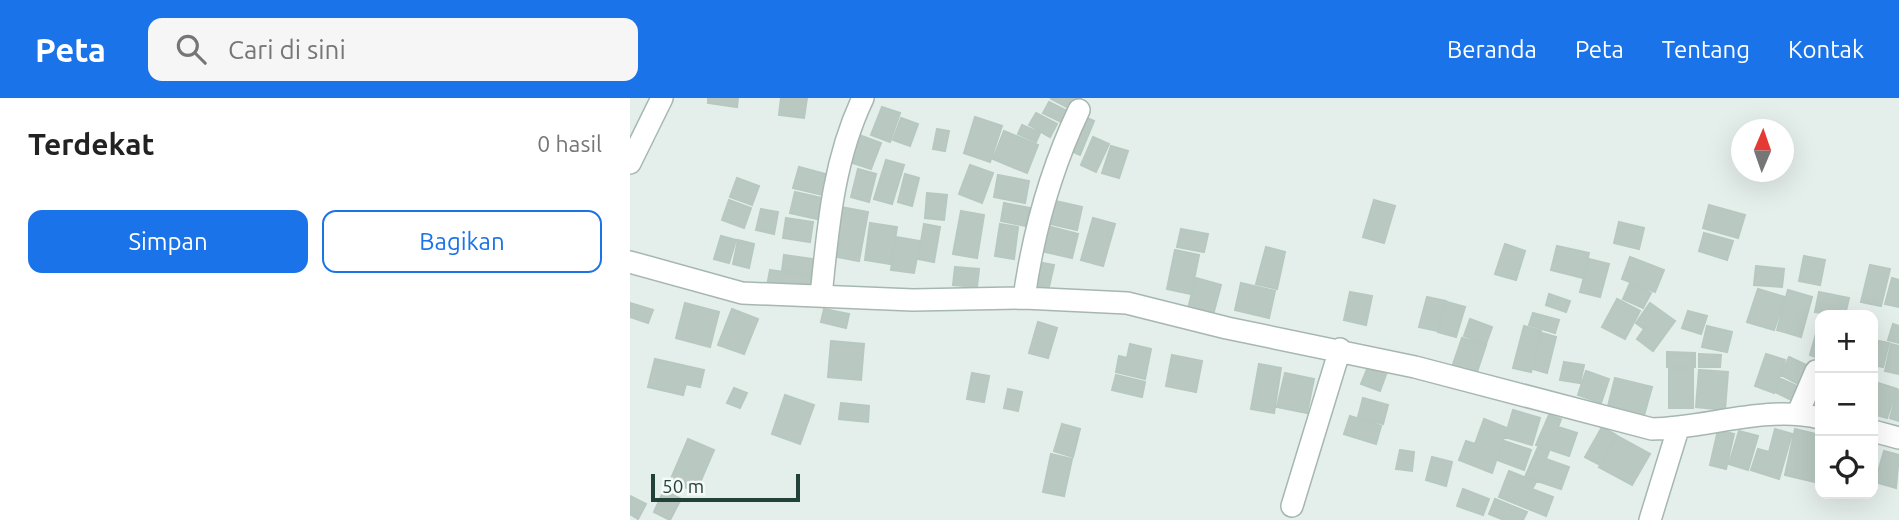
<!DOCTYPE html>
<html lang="id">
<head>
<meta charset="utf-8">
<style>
  body { margin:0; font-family:Ubuntu,sans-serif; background:#f6f6f6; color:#222 }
  .controls { position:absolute; right:21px; bottom:21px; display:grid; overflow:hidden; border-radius:14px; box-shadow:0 7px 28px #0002 }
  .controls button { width:63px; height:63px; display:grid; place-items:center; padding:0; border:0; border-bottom:2px solid #e0e0e0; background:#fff; color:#222; font:35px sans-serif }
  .compass { position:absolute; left:1101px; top:21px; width:63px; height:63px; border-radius:50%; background:#fff; box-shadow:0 7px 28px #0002; rotate:2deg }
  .scale { position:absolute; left:21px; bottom:18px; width:149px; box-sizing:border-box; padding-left:7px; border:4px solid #224138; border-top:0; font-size:19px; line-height:24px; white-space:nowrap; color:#224138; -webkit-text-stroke:5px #f5faf8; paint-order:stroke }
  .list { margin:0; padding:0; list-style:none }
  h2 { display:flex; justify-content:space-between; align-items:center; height:91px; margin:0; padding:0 28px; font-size:30px }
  h2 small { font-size:23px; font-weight:400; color:#767676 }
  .actions { display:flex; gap:14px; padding:21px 28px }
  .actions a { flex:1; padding:16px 0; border:2px solid #1a73e8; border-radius:14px; text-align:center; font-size:24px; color:#1a73e8 }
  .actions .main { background:#1a73e8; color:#fff }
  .icon { flex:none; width:38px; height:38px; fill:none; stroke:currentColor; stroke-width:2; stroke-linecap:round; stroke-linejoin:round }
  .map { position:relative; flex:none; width:1269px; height:422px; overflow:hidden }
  header { display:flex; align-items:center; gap:42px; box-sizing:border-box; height:98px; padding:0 35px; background:#1a73e8; color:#fff }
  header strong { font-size:33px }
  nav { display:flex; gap:38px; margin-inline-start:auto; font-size:24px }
  .search { width:490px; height:63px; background:#f6f6f6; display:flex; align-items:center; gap:18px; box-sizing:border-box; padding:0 24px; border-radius:14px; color:#767676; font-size:26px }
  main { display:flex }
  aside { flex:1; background:#fff }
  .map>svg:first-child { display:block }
</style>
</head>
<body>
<header>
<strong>Peta</strong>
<div class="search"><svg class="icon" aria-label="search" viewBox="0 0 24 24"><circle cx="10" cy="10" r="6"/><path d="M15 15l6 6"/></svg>Cari di sini</div>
<nav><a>Beranda</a><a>Peta</a><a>Tentang</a><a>Kontak</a></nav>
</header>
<main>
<aside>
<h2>Terdekat<small>0 hasil</small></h2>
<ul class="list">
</ul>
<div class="actions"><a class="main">Simpan</a><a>Bagikan</a></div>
</aside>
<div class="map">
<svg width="1269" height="422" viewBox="0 0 1269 422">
  <rect width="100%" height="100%" fill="#e4eeea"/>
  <path fill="#b9c9c2" stroke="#b6c8c0" stroke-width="2" d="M78 0H108L107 9 78 5Z
    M151 0H177L174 20 149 17Z
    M420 0H451L444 13Z
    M419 4 437 13 431 24 413 15Z
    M252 9 270 15 260 44 241 37Z
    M406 15 427 26 420 39 399 27Z
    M448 16 464 23 450 57 434 50Z
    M345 19 372 28 360 64 334 55Z
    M271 20 288 26 280 48 263 42Z
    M392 27 410 35 406 44 388 36Z
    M307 31 319 33 315 53 303 51Z
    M374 33 408 47 397 75 363 61Z
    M229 37 251 45 241 71 220 64Z
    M463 39 479 46 466 74 451 67Z
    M481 48 498 53 489 80 472 75Z
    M256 62 274 67 262 106 244 101Z
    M340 67 363 75 352 105 329 96Z
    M169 69 199 77 193 97 163 90Z
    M228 71 246 76 239 104 221 99Z
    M275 76 289 80 282 108 268 104Z
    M368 77 399 83 395 105 364 99Z
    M107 80 129 88 122 107 100 99Z
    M165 94 192 100 187 121 160 115Z
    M297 95 317 97 314 122 295 120Z
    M99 102 121 110 114 130 92 122Z
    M421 102 452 109 447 132 416 125Z
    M744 102 765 108 754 145 733 139Z
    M374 105 400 110 396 128 371 123Z
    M1079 107 1115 117 1108 140 1073 130Z
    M211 109 238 114 229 163 202 158Z
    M131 111 148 114 144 136 126 132Z
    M331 113 354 117 347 160 323 156Z
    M156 120 183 124 180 144 153 140Z
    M463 120 485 126 473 168 451 162Z
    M989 124 1014 130 1009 151 984 145Z
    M240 125 267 129 261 166 235 162Z
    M294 126 310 129 304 164 288 161Z
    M370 126 388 129 384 161 365 158Z
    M417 128 448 136 442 160 411 153Z
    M551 131 578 136 574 154 547 149Z
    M1074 135 1103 143 1097 162 1069 153Z
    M91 138 106 142 99 165 84 161Z
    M266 139 290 143 284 175 261 172Z
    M108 142 124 146 119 170 103 166Z
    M875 146 895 153 886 182 865 176Z
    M927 148 959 155 953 180 921 172Z
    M636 149 655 154 647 191 626 186Z
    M545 152 569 157 561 196 537 191Z
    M154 157 183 161 181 176 152 173Z
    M1174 158 1195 162 1190 187 1169 183Z
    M1000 159 1034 172 1025 194 992 181Z
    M959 161 979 166 970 199 950 194Z
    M402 163 424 167 418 193 397 188Z
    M1240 167 1260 171 1251 208 1231 204Z
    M1126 168 1154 171 1152 189 1124 187Z
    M325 169 349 171 347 189 323 187Z
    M140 172 182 178 180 194 137 188Z
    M566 180 591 187 582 221 557 214Z
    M1262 180 1269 182V209L1255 206Z
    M611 185 645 193 639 220 605 212Z
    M1000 185 1021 195 1013 210 993 201Z
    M1128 191 1155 199 1144 232 1117 224Z
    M1158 192 1182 199 1171 239 1147 232Z
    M720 194 742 198 736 227 714 222Z
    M1189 194 1219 200 1215 217 1185 214Z
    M919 196 940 203 936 214 916 207Z
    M797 199 816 203 808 233 789 229Z
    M987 201 1010 213 995 241 972 229Z
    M817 204 835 209 826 239 808 234Z
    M0 205 23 212 18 225 0 219Z
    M55 205 89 214 80 249 46 240Z
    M1020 205 1045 223 1023 253 1007 241 1014 231 1006 225Z
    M102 211 128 221 114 256 88 247Z
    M194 211 219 216 216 230 191 224Z
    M1058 213 1077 218 1071 236 1052 230Z
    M903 215 929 222 925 235 899 227Z
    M840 221 862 229 856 246 834 238Z
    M408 224 427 230 418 260 399 255Z
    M1263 226 1269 228V245L1258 242Z
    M894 228 911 233 901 274 883 270Z
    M1077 228 1102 234 1097 254 1072 249Z
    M1187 232 1190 233V261L1180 257Z
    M912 235 926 239 917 275 903 271Z
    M832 240 856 247 846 277 822 269Z
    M1244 242 1259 245 1253 269 1243 267Z
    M201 243 234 246 231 282 198 279Z
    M500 246 521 251 515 281 486 274 489 258 497 260Z
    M1261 246 1269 248V276L1255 273Z
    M1037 254 1065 255V269H1037Z
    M1069 256 1091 257 1090 269H1069Z
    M1136 256 1155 262 1144 295 1125 288Z
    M542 257 572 263 566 294 536 288Z
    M1159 259 1187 272 1178 291 1151 277Z
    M25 261 74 272 70 289 56 286 53 297 18 289Z
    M740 264 758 271 750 293 731 286Z
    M934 264 954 267 950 285 930 282Z
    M629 266 651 270 644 315 621 311Z
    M1039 271H1063V310H1039Z
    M1069 272 1098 274 1095 312 1066 309Z
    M956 273 979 281 971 305 948 297Z
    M342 275 359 278 354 304 337 301Z
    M655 275 684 281 677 315 647 309Z
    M486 277 515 284 512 299 482 292Z
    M985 280 1022 289 1013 321 977 312Z
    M1151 281 1167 288 1161 302 1145 294Z
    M1245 284 1267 291 1257 320 1243 316Z
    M104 290 117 295 110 310 97 305Z
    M378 291 392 294 388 313 374 310Z
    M1268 292H1269V323L1260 320Z
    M155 297 184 307 170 346 142 336Z
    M733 300 758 307 753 326 728 319Z
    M211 305 239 308 238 324 209 321Z
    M883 312 910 320 902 347 875 339Z
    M919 317 931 321 928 329 947 335 939 358 906 347Z
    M720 318 751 328 746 346 714 336Z
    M854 321 877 330 862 375 829 362 836 343 845 346Z
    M432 326 450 331 443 359 424 353Z
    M972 329 986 337 970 367 955 359Z
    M1145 331 1162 336 1149 381 1121 372 1128 351 1139 354Z
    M1165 331 1190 337 1189 385 1155 377Z
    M1088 332 1104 336 1096 371 1080 367Z
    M1109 333 1128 338 1118 372 1099 366Z
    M987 338 1020 356 1002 387 969 369Z
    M58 341 84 352 66 394 40 383Z
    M874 343 901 352 894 372 867 362Z
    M908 349 919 353 916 361 939 369 931 391 895 379Z
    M770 352 784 354 782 373 766 371Z
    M1254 353 1269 357 1266 390 1245 384Z
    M421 356 442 361 434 398 413 394Z
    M802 359 822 364 816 388 796 382Z
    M879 373 906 384 902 391 923 399 916 418 869 399Z
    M833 391 859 401 853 417 827 408Z
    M34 392 51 401 40 422 24 414Z
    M0 398 16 406 8 421 0 416Z
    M865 401 897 414 893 422H874L859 416Z"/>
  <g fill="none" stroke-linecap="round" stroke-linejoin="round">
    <defs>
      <path id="minor" d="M0 65 32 0
        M0 164 112 195 283 202 394 200 497 205 597 230 785 269 1022 331C1077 330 1136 307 1190 320
        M191 198C198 130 203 63 233 0
        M394 200C403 136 421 71 449 12
        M1168 315 1186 273
        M1243 333 1269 340
        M662 408 710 251
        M1020 422 1048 331"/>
    </defs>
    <use href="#minor" stroke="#a6b7b1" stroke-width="24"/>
    <use href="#minor" stroke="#fff" stroke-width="21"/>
  </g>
</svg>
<div class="controls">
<button>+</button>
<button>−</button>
<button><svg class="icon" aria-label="locate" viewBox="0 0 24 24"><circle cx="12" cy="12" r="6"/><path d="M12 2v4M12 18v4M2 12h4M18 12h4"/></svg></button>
</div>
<svg class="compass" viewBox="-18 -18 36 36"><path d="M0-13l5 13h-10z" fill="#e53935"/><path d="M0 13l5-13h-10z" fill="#767676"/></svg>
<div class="scale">50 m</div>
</div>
</main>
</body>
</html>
